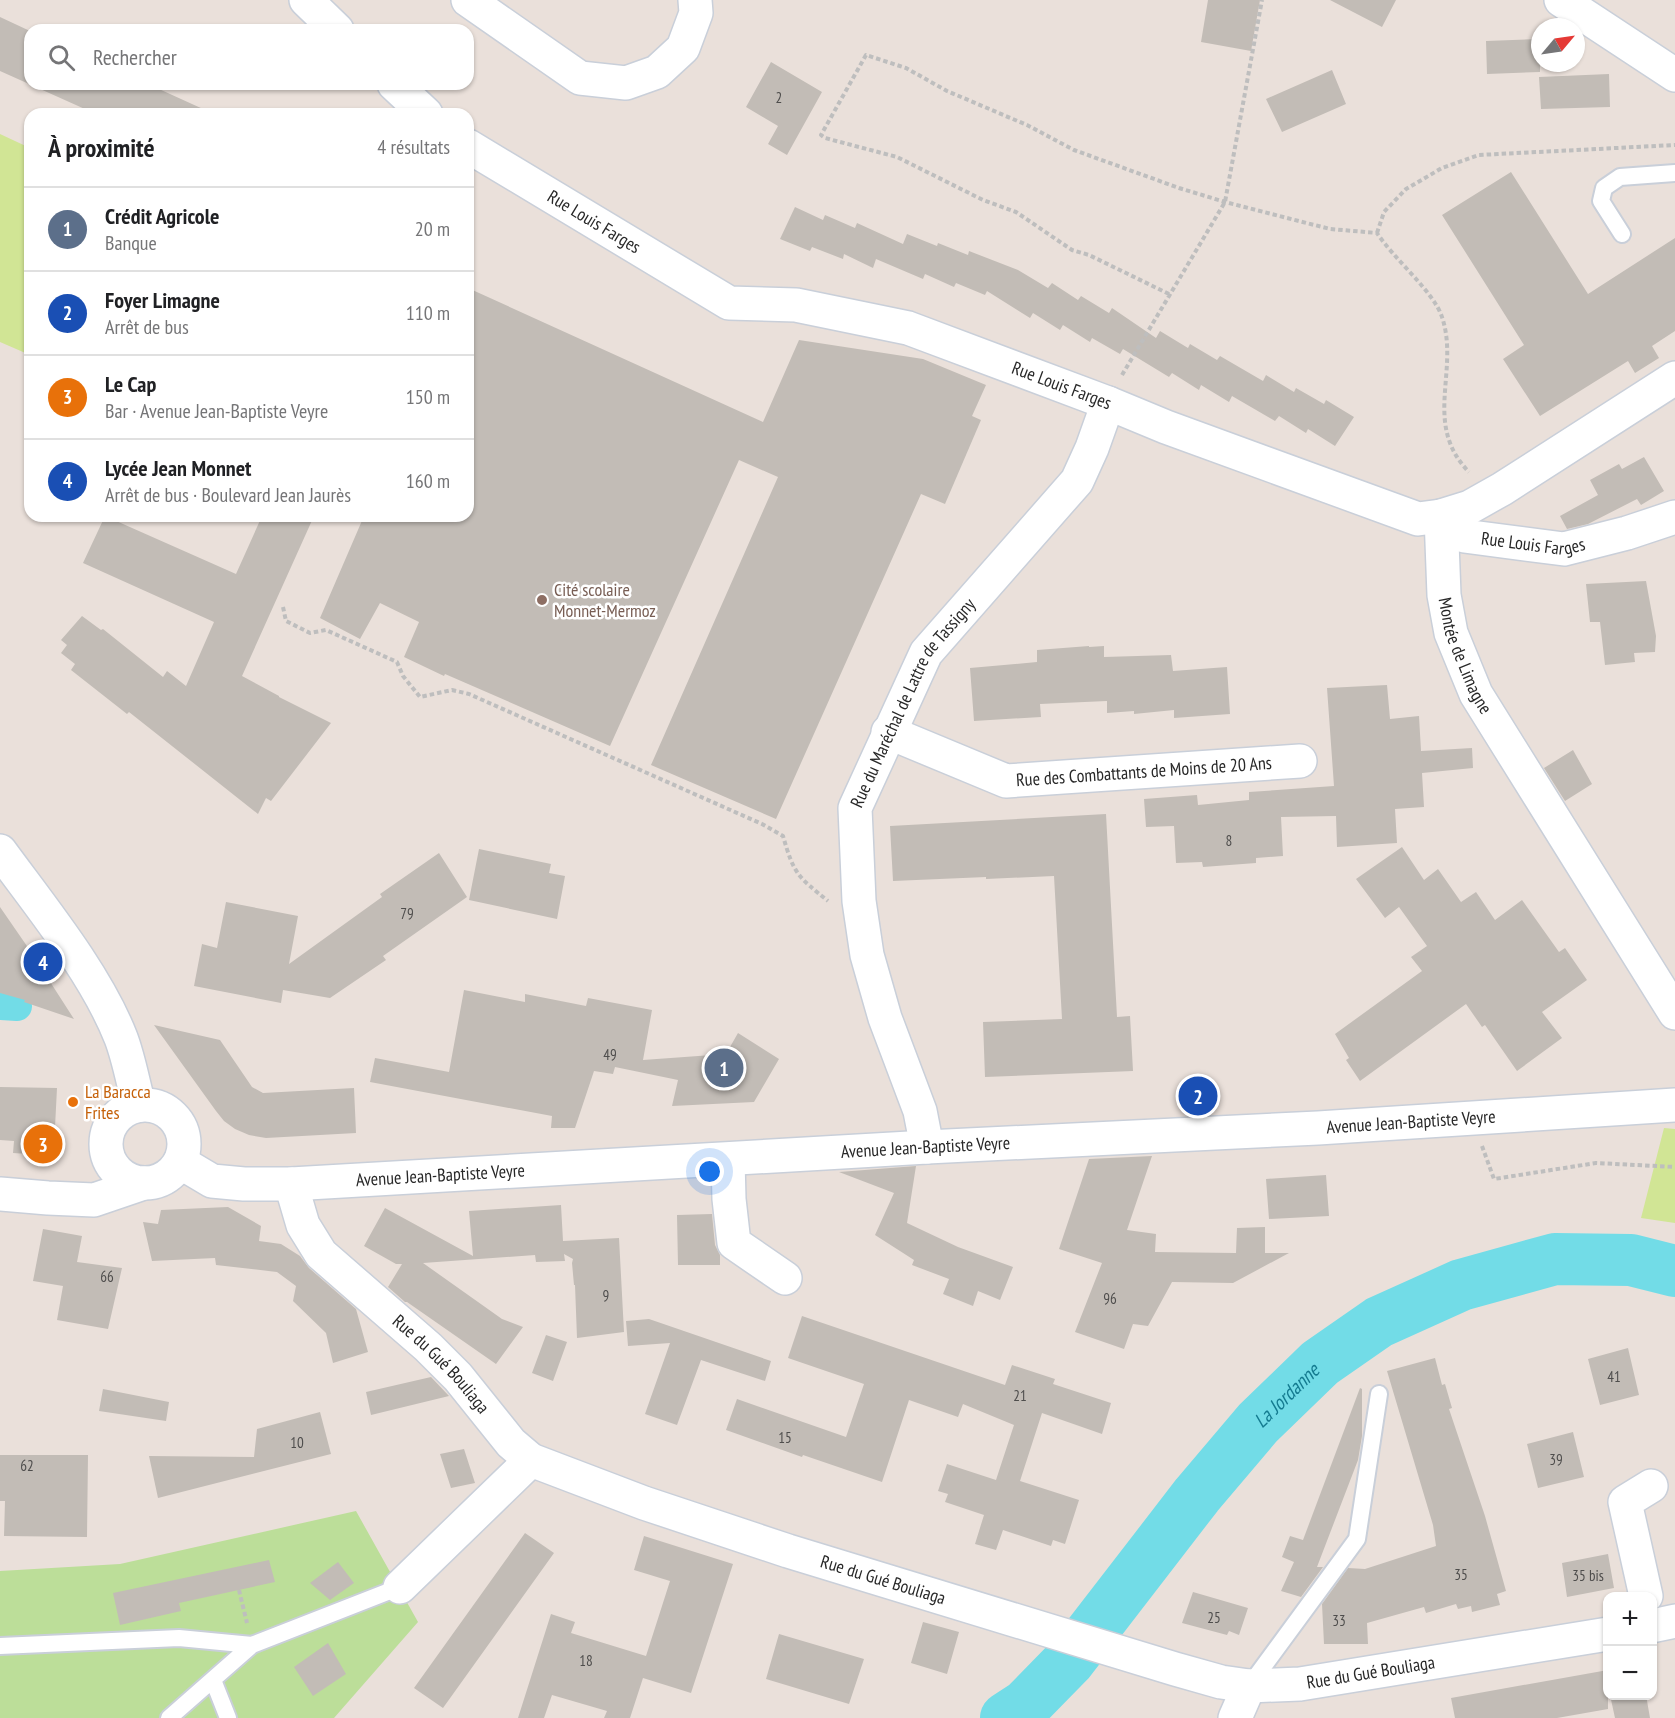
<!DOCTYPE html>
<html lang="fr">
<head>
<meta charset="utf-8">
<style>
  body { margin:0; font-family:"PT Sans Narrow",sans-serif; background:#f2f2f2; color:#202124 }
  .controls { position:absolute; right:18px; bottom:18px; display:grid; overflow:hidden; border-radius:12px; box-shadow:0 2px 4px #0004 }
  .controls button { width:54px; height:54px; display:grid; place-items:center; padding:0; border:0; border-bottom:2px solid #e0e0e0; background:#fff; color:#202124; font:30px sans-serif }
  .compass { position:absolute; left:1531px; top:18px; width:54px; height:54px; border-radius:50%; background:#fff; box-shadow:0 2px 4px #0004; rotate:61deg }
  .you { position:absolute; left:710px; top:1172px; width:21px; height:21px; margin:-15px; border:4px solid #fff; border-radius:50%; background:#1a73e8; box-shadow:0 0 0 9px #1a73e833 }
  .badge { display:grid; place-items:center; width:39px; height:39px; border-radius:50%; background:#2563eb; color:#fff; font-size:20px; font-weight:700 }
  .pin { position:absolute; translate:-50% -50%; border:3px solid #fff; box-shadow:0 2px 6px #0006 }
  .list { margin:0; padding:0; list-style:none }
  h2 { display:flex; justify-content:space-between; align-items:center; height:78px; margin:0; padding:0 24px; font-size:26px }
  h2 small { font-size:20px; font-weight:400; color:#757577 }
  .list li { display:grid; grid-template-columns:39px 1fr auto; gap:18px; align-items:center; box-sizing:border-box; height:84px; padding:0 24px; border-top:2px solid #e0e0e0 }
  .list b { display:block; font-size:22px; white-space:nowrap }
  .list p { margin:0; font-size:20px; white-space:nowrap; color:#757577 }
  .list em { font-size:20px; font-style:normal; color:#757577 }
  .icon { flex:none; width:33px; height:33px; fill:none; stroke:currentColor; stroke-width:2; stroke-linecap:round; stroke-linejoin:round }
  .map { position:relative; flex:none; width:1675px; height:1718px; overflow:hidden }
  .search { position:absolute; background:#fff; box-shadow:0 2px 4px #0004; left:24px; top:24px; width:450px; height:66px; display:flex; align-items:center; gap:15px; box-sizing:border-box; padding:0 21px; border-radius:18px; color:#757577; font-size:22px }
  .panel { position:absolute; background:#fff; box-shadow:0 2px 4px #0004; left:24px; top:108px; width:450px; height:414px; border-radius:18px }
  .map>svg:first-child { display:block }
</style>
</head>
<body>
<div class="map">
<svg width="1675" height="1718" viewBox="0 0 1675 1718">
  <rect width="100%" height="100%" fill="#eae0da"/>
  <path fill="#bcde99" d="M356 1511 418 1622 334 1718H0V1571L120 1564Z"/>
  <path fill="#d1e595" d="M0 134 30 148V355L0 342Z
    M1664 1128 1675 1129V1223L1641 1218Z"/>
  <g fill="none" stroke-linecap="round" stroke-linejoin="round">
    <path stroke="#72dce7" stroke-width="30" d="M0 1005 17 1006"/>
    <path stroke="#72dce7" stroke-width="52" id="s1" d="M1006 1718 1026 1705 1069 1661 1197 1495 1258 1423 1320 1363 1379 1322 1461 1285 1555 1259 1631 1260 1675 1271"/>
  </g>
  <path fill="#c2bcb6" d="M1208 0H1260L1251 51 1201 42Z
    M1330 0H1396L1382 27Z
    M0 17 30 31V84H148L214 114H96L0 71Z
    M1540 39V72L1487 74 1486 41Z
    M771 62 822 92 787 155 768 144 778 126 746 107Z
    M1332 70 1346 104 1282 132 1266 99Z
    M1609 74 1610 107 1541 109 1539 77Z
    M1511 172 1588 294 1675 238V331L1652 346 1659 358 1635 373 1628 361 1540 416 1503 359 1524 345 1442 215Z
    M795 207 823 220 825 215 855 228 857 223 903 244 907 234 937 246 938 243 968 255 969 251 1018 270 1048 288 1052 283 1078 300 1081 296 1109 313 1112 308 1156 338 1160 331 1188 348 1190 344 1217 360 1220 356 1263 381 1266 375 1294 392 1296 388 1324 404 1326 400 1354 417 1335 446 1308 429 1306 433 1279 416 1275 421 1232 396 1229 402 1201 385 1199 390 1172 373 1169 377 1123 349 1120 354 1092 338 1090 342 1063 325 1060 330 1033 313 1030 318 987 291 985 295 956 283 954 287 925 274 923 279 876 259 873 268 844 254 843 259 812 247 810 251 780 239Z
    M468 288 763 422 799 340 923 359 986 385 972 416 981 420 945 504 921 494 776 819 651 765 778 477 739 460 610 746 445 674 444 676 404 657 419 622 380 603 360 639 320 618 364 516H468Z
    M1644 457 1664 491 1641 505 1637 499 1588 524 1567 529 1560 516 1598 495 1590 480 1619 464 1622 469Z
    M105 516 236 574 262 516H314L242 676 279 696V697L331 723 271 801 266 798 258 814 129 712 127 714 71 670 75 664 61 653 67 645 61 640 82 616 101 630 103 629 163 677 167 671 186 686 214 622 83 563Z
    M1646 581 1656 636 1655 652 1634 653 1635 662 1605 665 1600 622H1590L1586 584Z
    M1089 646V647L1104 646V657L1171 655 1173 671 1227 667 1230 714 1174 718V710L1134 714V711L1107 713V701L1040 704 1041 717 974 721 970 668 1037 662V650Z
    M1387 685 1390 719 1419 716 1421 751 1472 748 1473 768 1422 773 1424 807 1395 809 1397 843 1337 847 1336 816 1281 817 1283 856 1256 858V863L1203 867 1202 862 1176 863 1174 826 1146 827 1144 799 1197 795 1198 805 1249 800V792L1334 786 1327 688Z
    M1573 750 1592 784 1565 801 1544 768Z
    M1106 814 1117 1017 1130 1016 1133 1071 985 1077 983 1022 1062 1019 1054 876 986 879V877L893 881 890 826Z
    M1402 847 1424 880 1438 869 1461 902 1476 892 1495 920 1522 900 1559 952 1565 948 1587 980 1542 1012 1562 1038 1517 1071 1485 1025 1482 1027 1466 1004 1360 1081 1346 1060 1349 1058 1335 1034 1422 971 1411 957 1427 946 1399 907 1385 918 1356 879Z
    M479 849 551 864 549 873 565 876 557 919 469 900Z
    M439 853 467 897 383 956 386 960 330 998 283 990 281 1003 194 986 202 944 217 948 226 902 298 916 289 964 382 897 380 894Z
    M0 907 29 949 74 1019 24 1002 25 1000 0 993Z
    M464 990 525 1002V994L586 1006 588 998 652 1010 643 1060 726 1054 738 1033 779 1059 754 1102 672 1106 678 1080 615 1067 613 1074 594 1071 575 1128H551L552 1116 370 1082 375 1058 449 1072Z
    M154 1025 220 1040 252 1087 263 1093 354 1088 356 1133 266 1138 249 1135 235 1129 224 1121 216 1111Z
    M0 1087 57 1088 54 1147 44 1155 13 1153 14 1141 0 1140Z
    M1152 1156 1127 1230 1156 1234 1155 1252 1236 1253 1237 1228 1265 1227V1253H1289L1233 1283 1172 1282 1148 1326 1133 1324 1124 1349 1075 1332 1102 1263 1059 1249 1089 1159Z
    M916 1166 907 1223 958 1247 1013 1267 1000 1300 978 1291 973 1306 943 1294 949 1279 912 1265 914 1260 875 1235 894 1193 839 1172Z
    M1326 1175 1329 1216 1269 1219 1266 1179Z
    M561 1205 563 1241 619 1238 624 1332 577 1338 575 1285H574L572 1263 573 1259 564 1254 565 1261 536 1262 535 1255 423 1263 502 1319 523 1327 496 1364 407 1302H405L388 1287 402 1264H396L364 1246 385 1208 473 1256 469 1211Z
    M228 1207 261 1226 259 1241 281 1244 300 1256 309 1268 356 1309 368 1352 333 1363 326 1333 293 1301 296 1286 277 1272 216 1265 215 1258 152 1261 143 1222 158 1224 161 1210Z
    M712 1214 715 1245 720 1255V1265H678L677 1215Z
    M43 1229 82 1236 77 1262 122 1268 108 1329 57 1320 63 1286 33 1281Z
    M802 1316 1005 1385 1012 1365 1055 1379 1053 1384 1111 1403 1102 1434 1042 1413 1020 1481 1079 1500 1065 1544 1053 1540 1051 1546 1003 1530 996 1550 975 1544 984 1515 945 1502 948 1494 938 1491 947 1464 996 1480 1014 1425 963 1404 958 1417 909 1400 882 1482 803 1455 802 1457 726 1430 737 1399 846 1437 864 1384 788 1358Z
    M649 1319 771 1361 765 1381 701 1360 677 1425 645 1414 670 1343 628 1346 626 1321Z
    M546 1335 567 1342 553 1381 532 1373Z
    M1628 1348 1639 1395 1600 1405 1588 1359Z
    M1435 1358 1442 1385 1445 1384 1452 1408 1449 1409 1485 1516 1506 1591 1497 1594 1500 1605 1472 1612 1471 1606 1458 1609 1456 1604 1426 1613 1424 1607 1367 1623 1368 1644H1324L1322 1604 1348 1568 1365 1569 1436 1546 1433 1525 1387 1371Z
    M431 1377 449 1396 371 1415 366 1392Z
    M1360 1388 1362 1389V1436L1358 1460 1317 1567H1323L1301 1597 1281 1591 1294 1562 1282 1557 1290 1536 1303 1540Z
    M103 1389 169 1402 166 1421 99 1411Z
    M320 1412 331 1454 158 1498 149 1456 254 1457 257 1429Z
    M1573 1432 1584 1477 1538 1488 1527 1444Z
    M464 1449 475 1483 451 1488 440 1454Z
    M0 1455H88L87 1537 4 1536 5 1501H0Z
    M525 1533 554 1553 443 1708 414 1688Z
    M644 1536 733 1564 691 1693 643 1678 630 1718H604L607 1711 552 1695 544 1718H518L551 1614 575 1622 571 1633 646 1656 670 1581 634 1570Z
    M1608 1554 1614 1588 1567 1597 1562 1563Z
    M269 1560 275 1582 179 1603 181 1611 120 1625 113 1593Z
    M338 1562 354 1583 330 1600 310 1583Z
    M1193 1592 1248 1608 1239 1635 1229 1631 1227 1635 1182 1623Z
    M923 1622 959 1632 947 1674 911 1663Z
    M779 1634 864 1659 849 1704 766 1679Z
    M328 1643 346 1674 313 1696 294 1667Z
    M1608 1670V1709L1557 1718H1455L1451 1698Z
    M1610 1695H1646L1650 1718H1615Z"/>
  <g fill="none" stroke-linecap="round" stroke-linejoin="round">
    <defs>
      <path id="lane" d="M1622 234 1601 201 1604 188 1620 177 1675 173
        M0 1646 179 1638 252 1645 400 1587
        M213 1680 228 1718
        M1249 1686 1357 1539 1379 1394
        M169 1718 252 1645"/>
      <g id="street">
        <path d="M306 0 337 30"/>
        <path d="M468 0 580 78 626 83 657 72 683 48 696 13 695 0"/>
        <path d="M1561 0 1675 75"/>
        <path d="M394 84 426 114"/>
        <path id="s2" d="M468 146 729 303 796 305 908 328 1108 403 1166 427 1418 519 1441 516 1464 536 1564 549 1627 533 1675 517"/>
        <path id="s3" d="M1675 378 1502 489 1470 507 1441 516 1444 595 1451 633 1476 694 1675 1013"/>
        <path id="s4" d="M888 732 1006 781 1300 761"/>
        <path id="s5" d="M927 1147 920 1111 885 1018 867 955 859 901 855 808 926 653 1077 481 1092 448 1108 403"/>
        <path d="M728 1160 729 1199 734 1243 785 1278"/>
        <path id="s6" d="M291 1184 303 1225 321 1254 428 1347 458 1377 511 1443 531 1460 644 1503 788 1551 1175 1669 1221 1682 1249 1686 1300 1684 1608 1634"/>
        <path d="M400 1587 531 1460"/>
        <path d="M1646 1596 1625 1502 1651 1486"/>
        <path d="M1652 1626 1675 1621"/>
        <path d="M1235 1718 1249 1686"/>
      </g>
      <g id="secondary">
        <path d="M0 851C41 907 96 974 121 1038 129 1059 133 1083 139 1105"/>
        <circle cx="145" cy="1144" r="39"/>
        <path id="s7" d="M180 1162 212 1181 244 1184H291L927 1147 1318 1128 1675 1105"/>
        <path d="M0 1194 48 1198 94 1200 144 1183"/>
      </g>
    </defs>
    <use href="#lane" stroke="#c9cfd9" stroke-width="20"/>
    <use href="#street" stroke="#c9cfd9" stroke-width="36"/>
    <use href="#secondary" stroke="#c9cfd9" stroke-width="36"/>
    <path stroke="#bebebe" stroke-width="4" stroke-dasharray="4.5 3" stroke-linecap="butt" d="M1377 233 1384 212 1406 189 1442 168 1479 155 1675 145
      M1169 294 1089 255 1072 250 1016 212 983 200 897 157 825 138 821 135 866 55 906 68 947 91 1027 125 1074 150 1179 188 1225 202 1330 229 1377 233C1393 258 1434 292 1442 317 1460 371 1422 424 1469 472
      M1122 375 1225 202 1262 0
      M283 607 286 621 310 633 326 630 397 662 403 676 420 697 452 690 469 694 762 824 783 836C794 874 797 876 828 901
      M1482 1146 1494 1179 1596 1163 1675 1167
      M239 1590 247 1623"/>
    <use href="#lane" stroke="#fff" stroke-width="16"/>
    <use href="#street" stroke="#fff" stroke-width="33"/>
    <use href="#secondary" stroke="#fff" stroke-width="33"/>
  </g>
  <circle fill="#8d6e63" stroke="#fff" stroke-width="2" cx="542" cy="600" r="6"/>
  <circle fill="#e8710a" stroke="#fff" stroke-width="2" cx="73" cy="1102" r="6"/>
  <g text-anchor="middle" stroke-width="5" stroke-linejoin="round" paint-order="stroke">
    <g font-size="15" fill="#4e4d4c">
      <text x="779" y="103">2</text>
      <text x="1229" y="846">8</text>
      <text x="407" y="919">79</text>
      <text x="610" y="1060">49</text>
      <text x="107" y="1282">66</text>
      <text x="606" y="1301">9</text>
      <text x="1110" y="1304">96</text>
      <text x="1614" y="1382">41</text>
      <text x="1020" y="1401">21</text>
      <text x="785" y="1443">15</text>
      <text x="297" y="1448">10</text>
      <text x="1556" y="1465">39</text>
      <text x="27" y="1471">62</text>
      <text x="1461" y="1580">35</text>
      <text x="1588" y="1581">35 bis</text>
      <text x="1214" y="1623">25</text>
      <text x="1339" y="1626">33</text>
      <text x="586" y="1666">18</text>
    </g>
    <g font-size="18" fill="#282828" stroke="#fff">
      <text dy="6" stroke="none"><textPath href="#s2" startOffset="147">Rue Louis Farges</textPath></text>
      <text dy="6" stroke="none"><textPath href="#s2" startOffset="650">Rue Louis Farges</textPath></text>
      <text dy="6" stroke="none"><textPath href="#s2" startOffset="1154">Rue Louis Farges</textPath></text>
      <text dy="6" stroke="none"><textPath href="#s3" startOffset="416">Montée de Limagne</textPath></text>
      <text dy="6" stroke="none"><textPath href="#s5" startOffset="470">Rue du Maréchal de Lattre de Tassigny</textPath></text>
      <text dy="6" stroke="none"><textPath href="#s4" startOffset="266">Rue des Combattants de Moins de 20 Ans</textPath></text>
      <text dy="6" stroke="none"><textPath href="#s7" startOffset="1238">Avenue Jean-Baptiste Veyre</textPath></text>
      <text dy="6" stroke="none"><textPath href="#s7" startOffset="752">Avenue Jean-Baptiste Veyre</textPath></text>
      <text dy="6" stroke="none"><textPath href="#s7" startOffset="266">Avenue Jean-Baptiste Veyre</textPath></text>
      <text dy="6" stroke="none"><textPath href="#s6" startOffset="240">Rue du Gué Bouliaga</textPath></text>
      <text dy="6" stroke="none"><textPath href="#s6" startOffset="744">Rue du Gué Bouliaga</textPath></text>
      <text dy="6" stroke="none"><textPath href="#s6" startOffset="1248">Rue du Gué Bouliaga</textPath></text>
    </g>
    <g font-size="18" fill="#785e54" stroke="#fff" text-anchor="start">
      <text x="554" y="596">Cité scolaire<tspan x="554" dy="21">Monnet-Mermoz</tspan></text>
    </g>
    <g font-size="18" fill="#c56008" stroke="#fff" text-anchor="start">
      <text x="85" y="1098">La Baracca<tspan x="85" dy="21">Frites</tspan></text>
    </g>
    <g font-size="20" font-style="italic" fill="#147b90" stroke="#fff">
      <text dy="7" stroke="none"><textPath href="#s1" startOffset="429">La Jordanne</textPath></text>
    </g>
  </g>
</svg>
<div class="controls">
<button>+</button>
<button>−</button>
</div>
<svg class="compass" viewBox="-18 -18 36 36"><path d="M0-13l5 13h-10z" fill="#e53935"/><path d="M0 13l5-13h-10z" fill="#757577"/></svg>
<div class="you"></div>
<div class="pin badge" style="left:724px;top:1068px;background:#5c6f8a">1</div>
<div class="pin badge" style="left:1198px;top:1096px;background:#1a4fb4">2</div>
<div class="pin badge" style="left:43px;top:1144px;background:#e8710a">3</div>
<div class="pin badge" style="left:43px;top:962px;background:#1a4fb4">4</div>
<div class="search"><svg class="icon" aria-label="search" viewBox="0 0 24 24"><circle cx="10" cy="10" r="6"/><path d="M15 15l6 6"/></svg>Rechercher</div>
<section class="panel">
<h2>À proximité<small>4 résultats</small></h2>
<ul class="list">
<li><span class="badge" style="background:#5c6f8a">1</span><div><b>Crédit Agricole</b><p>Banque</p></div><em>20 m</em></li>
<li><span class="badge" style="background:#1a4fb4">2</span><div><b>Foyer Limagne</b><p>Arrêt de bus</p></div><em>110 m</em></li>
<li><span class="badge" style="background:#e8710a">3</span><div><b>Le Cap</b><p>Bar · Avenue Jean-Baptiste Veyre</p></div><em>150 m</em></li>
<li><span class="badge" style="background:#1a4fb4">4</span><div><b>Lycée Jean Monnet</b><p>Arrêt de bus · Boulevard Jean Jaurès</p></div><em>160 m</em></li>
</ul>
</section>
</div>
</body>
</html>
